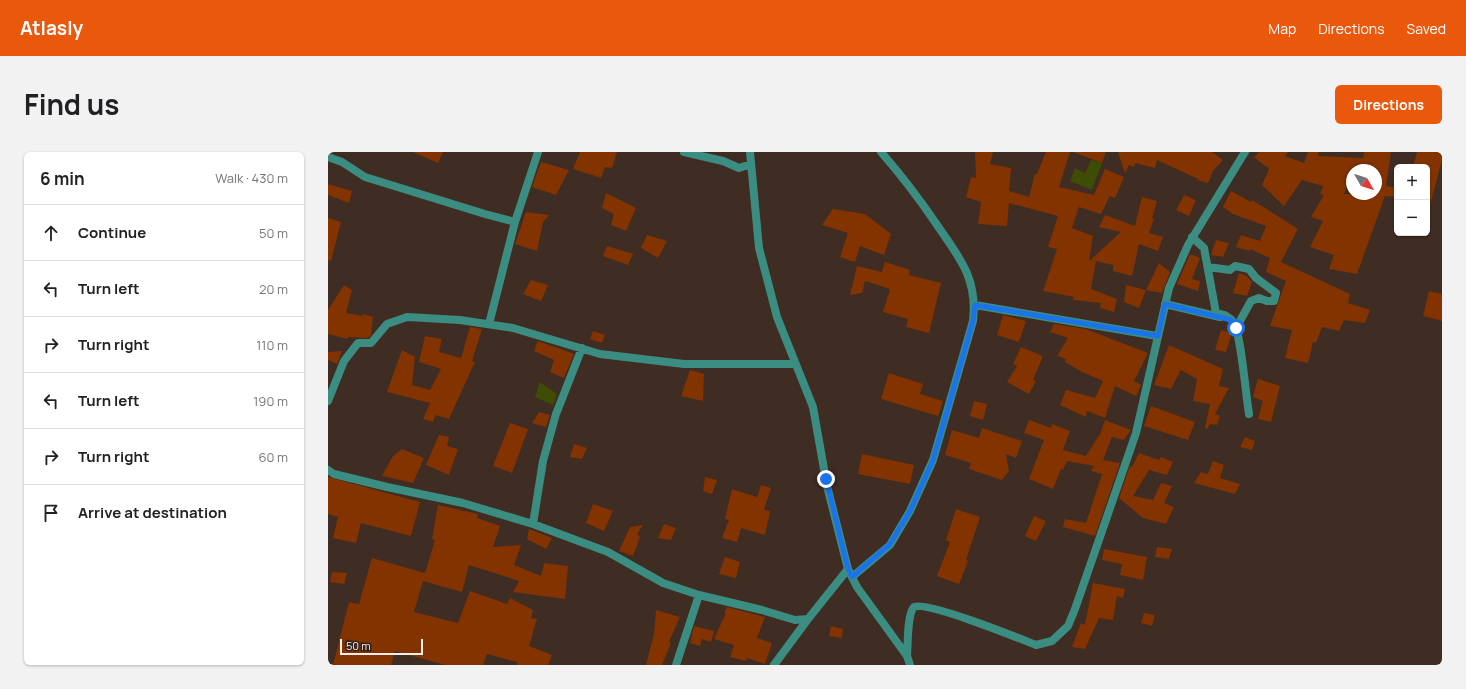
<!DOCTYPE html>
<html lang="en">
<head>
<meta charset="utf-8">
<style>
  body { margin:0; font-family:Manrope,sans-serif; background:#f2f2f2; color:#202124 }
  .controls { position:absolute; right:12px; top:12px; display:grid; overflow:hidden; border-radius:6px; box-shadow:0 1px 3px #0004 }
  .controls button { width:36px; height:36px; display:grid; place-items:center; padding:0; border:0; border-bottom:1px solid #e0e0e0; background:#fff; color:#202124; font:20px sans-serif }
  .compass { position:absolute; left:1018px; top:12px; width:36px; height:36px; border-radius:50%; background:#fff; box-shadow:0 1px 3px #0004; rotate:129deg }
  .scale { position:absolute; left:12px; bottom:10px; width:83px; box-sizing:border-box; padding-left:4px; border:2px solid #faeee8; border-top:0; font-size:11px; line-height:14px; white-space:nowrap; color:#faeee8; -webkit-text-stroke:3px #34221a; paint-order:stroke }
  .stop { position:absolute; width:12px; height:12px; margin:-9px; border:3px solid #1a73e8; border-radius:50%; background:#fff }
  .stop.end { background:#1a73e8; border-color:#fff; box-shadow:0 1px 4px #0008 }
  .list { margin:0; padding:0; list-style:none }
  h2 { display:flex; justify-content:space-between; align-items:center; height:52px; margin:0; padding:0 16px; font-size:17px }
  h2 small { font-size:13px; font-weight:400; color:#757577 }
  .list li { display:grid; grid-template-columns:26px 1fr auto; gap:12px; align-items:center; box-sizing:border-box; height:56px; padding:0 16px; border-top:1px solid #e0e0e0 }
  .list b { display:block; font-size:15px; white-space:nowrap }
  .list em { font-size:13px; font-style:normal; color:#757577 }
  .icon { flex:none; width:22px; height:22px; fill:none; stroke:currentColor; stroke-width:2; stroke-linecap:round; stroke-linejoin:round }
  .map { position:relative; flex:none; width:1114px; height:513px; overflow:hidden; border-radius:6px }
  header { display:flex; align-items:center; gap:24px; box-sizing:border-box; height:56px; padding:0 20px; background:#ea580c; color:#fff }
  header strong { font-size:19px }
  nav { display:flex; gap:22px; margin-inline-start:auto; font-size:14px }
  .intro { display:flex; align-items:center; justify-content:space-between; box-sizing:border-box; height:96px; padding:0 24px }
  h1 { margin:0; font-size:28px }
  .button { padding:10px 18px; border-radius:6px; background:#ea580c; color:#fff; font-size:14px; font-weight:700 }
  main { display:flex; gap:24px; padding:0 24px }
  aside { flex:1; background:#fff; border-radius:6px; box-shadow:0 1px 3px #0004 }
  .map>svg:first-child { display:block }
</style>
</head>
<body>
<header>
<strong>Atlasly</strong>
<nav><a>Map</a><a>Directions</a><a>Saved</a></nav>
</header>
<div class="intro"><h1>Find us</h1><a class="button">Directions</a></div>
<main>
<aside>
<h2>6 min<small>Walk · 430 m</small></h2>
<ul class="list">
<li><svg class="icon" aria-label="ahead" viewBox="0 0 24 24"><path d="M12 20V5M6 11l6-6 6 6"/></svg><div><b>Continue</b></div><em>50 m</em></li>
<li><svg class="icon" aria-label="left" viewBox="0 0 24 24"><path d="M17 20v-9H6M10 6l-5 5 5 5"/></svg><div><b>Turn left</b></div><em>20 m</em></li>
<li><svg class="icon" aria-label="right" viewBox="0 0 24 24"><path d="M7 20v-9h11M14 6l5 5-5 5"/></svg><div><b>Turn right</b></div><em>110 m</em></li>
<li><svg class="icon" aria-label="left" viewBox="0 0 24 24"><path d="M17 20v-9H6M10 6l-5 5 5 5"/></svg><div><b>Turn left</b></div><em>190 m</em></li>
<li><svg class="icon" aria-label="right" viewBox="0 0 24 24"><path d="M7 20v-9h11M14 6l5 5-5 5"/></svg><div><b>Turn right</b></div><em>60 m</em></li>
<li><svg class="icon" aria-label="arrive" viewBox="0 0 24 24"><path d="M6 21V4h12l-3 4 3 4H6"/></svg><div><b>Arrive at destination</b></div></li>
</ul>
</aside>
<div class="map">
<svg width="1114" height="513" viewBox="0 0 1114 513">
  <rect width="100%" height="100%" fill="#3f2c23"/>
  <path fill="#3f4c03" d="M763 8 774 11 764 38 742 29 747 16 757 21Z
    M212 230 229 242 225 253 207 245Z"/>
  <path fill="#823300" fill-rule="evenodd" d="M85 0H115L110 11Z
    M252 0H289L284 16 277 15 273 26 245 17Z
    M647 0H665L662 12 683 16 681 39 701 45 707 22H709L718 0H742L731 35 766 43 777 17 796 25 787 46 782 44 773 62 751 55 744 76 765 84 761 109 793 80 771 75 777 63 807 74 814 45 829 49 824 66 826 67 821 81 835 85 830 99 811 92 804 124 785 119V113L768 109 763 137 789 147 786 160 772 156 773 151 745 148 746 145 715 139 729 97 720 95 730 64 681 51 679 74 650 72 653 50 638 45 643 25 648 26Z
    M745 0H778L774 11Z
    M790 0H884L895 8 885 19 880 31 869 28 870 27 829 8 827 16 807 11 806 15 801 13 797 21Z
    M932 0H960L957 4 976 11 980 0H991L990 4 1035 6 1036 0H1063L1058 34 1069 36V45L1057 44 1029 122 1001 117 1006 103 982 95 995 69 983 65 996 43 992 42 995 34 974 28 956 54 934 33 941 17 926 5ZM1024 18H1048V42H1016Z
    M1089 0H1114V8L1102 53 1099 52V15H1085Z
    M213 10 241 18 228 43 204 35Z
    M0 32 24 39 21 51 0 43Z
    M903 39 923 50 924 48 970 77 953 110 1022 142 1020 151 1042 158 1037 171 1016 168 1011 179 994 175 988 191 985 190 980 211 957 206 964 178 942 174 958 129 938 120 942 106 922 97V99L908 95 913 83 932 89 938 74 905 62 895 55Z
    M278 41 308 56 298 79 283 73 286 62 274 56Z
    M856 43 868 48 861 64 848 58Z
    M505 57 537 62 563 82 556 103 532 94 527 110 512 105 520 81 494 73Z
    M198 60 221 63 215 70 209 99 187 92Z
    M0 66 13 70 3 109 0 108Z
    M319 83 339 89 330 106 313 96Z
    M888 88 901 91 895 105 883 103Z
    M279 94 305 102 300 113 275 104Z
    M862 102 872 106 864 127 872 129 870 139 849 132Z
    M557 110 582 118 581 123 613 131 601 181 578 175 580 167 555 160 562 137 537 129 534 141 522 143 529 114 554 120Z
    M831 111 842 120 834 141 818 138Z
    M911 121 919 124 924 130 919 144 905 141Z
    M203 128 220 133 213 149 195 142Z
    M16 133 24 138 18 161 35 164V162L45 165 43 183 40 186 20 185V187L0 182V158Z
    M798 133 818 138 811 156 796 150Z
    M1101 139 1114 142V169L1095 164Z
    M675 163 698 169 691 190 669 183Z
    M726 172 758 177 820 201 806 229 813 233 808 244 787 234 777 266 759 259 758 265 732 253 738 238 767 246 775 229 754 220 737 210 738 207 729 204 740 186 722 180Z
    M142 175 154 177 144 209 147 210 121 267 108 263 105 270 95 267 102 251 59 240 74 198 87 205 84 233 102 238 113 217 91 210 97 184 114 187 111 200 133 206Z
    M893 178 904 181 898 200 887 198Z
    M265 179 277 183 274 191 262 187Z
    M210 189 246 202 236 226 222 220 226 208 206 199Z
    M841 193 895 217 891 234 901 236 887 262 892 264 889 273 882 272 879 277 877 276 882 252 865 249 869 227 853 218 843 237 826 233Z
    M693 195 715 204 705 228 708 229 701 242 679 230 689 214 685 212Z
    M14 199 9 212 0 208V200Z
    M362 218 376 222 375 249 353 244Z
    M561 221 595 232 592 242 615 249 610 264 553 247Z
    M930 227 952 234 943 270 930 267 935 249 925 245Z
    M646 249 659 252 655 268 642 264Z
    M823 254 867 270 860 288 816 274Z
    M211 260 222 263 218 275 204 271Z
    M701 268 723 276 724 272 742 279 735 298 758 304 772 282 777 268 803 278 796 288 784 285 775 308 792 311 767 384 735 375 737 367 758 371 774 322 763 319 766 314 739 309 735 318 733 317 725 337 701 327 716 288 696 281Z
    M182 271 200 277 184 321 165 314Z
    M654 276 694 289 688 306 678 302 681 319 674 328 641 317 643 311 617 303 624 278 651 286Z
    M111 283 121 285 119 294 130 297 121 323 98 313Z
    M917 285 927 289 924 298 912 295Z
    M246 292 259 296 254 307 242 305Z
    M74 297 96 306 85 331 54 324 65 304Z
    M811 301 831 308 833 305 845 310 839 323 821 318 805 344 825 348 833 331 844 334 836 351 846 355 838 372 815 366 791 346 802 314 804 315Z
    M534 302 586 313 582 332 530 322Z
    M885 309 896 313 892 326 912 332 907 342 866 331 873 320 880 322Z
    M0 325 92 350 83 384 33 371 28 391 5 386 10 365 0 362Z
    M377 325 389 328 384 342 375 339Z
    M433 333 443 336 436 358 442 359 437 383 413 376 409 390 394 386 401 368 397 367 404 337 429 345Z
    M265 352 285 359 276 379 258 371Z
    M110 353 150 362 149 366 172 374 165 395 193 393 186 413 213 424 216 411 240 414 237 447 185 440 191 429 141 413 134 440 95 429 86 460 130 471 142 439 179 452 182 446 205 458 203 466 209 467 201 494 224 503 220 513H189V510L159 502 155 513H117L67 499 63 513H5L21 450 31 452 44 406 97 421 107 388 104 387Z
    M628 357 652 365 638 408 640 409 631 432 609 424 622 390 618 388Z
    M706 364 718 369 708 389 697 384Z
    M336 372 348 376 343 388 330 386Z
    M315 373 309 382 312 385 305 404 291 399 302 375Z
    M201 377 224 386 218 397 199 387Z
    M829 395 844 397 841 407 827 405Z
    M776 397 819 405 815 428 792 423 794 412 774 408Z
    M397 405 412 410 408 426 391 422Z
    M4 420 19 421 16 432 2 430Z
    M765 431 797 437 795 446 789 444 785 468 771 466 757 497 744 495 753 471 757 473Z
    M399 455 437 465 429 486 444 491 437 512 419 506 418 509 402 505 406 493 386 487 398 461H396Z
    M328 458 352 465 341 490 343 491 334 513H318L326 482Z
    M816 461 827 463 824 474 813 471Z
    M366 474 386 479 383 490 374 487 372 494 362 491Z
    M503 474 515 477 514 486 501 484Z"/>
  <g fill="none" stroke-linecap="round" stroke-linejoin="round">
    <path stroke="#3c8d81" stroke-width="8" d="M356 0 395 9 411 16 423 12
      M422 0 431 96 449 165 485 255 499 334 520 417 529 435 579 504 582 513
      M0 5 14 10 37 25 157 62 187 70
      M864 85 876 96 888 161C897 163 901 164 906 171 913 183 918 245 921 262
      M880 115 902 118 907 114 921 117 928 126 948 141 946 149H939L931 146 923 149 908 176
      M837 152 892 165
      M647 153 829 184
      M161 172 187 70 210 0
      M0 249 16 209 30 191H43L59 172 79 165 132 168 185 176 272 202 356 212H467
      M0 318 6 322 59 335 135 351 205 372 280 400 335 431 371 443 434 458 467 468 480 467 520 417
      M205 372 215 309 228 262 254 196
      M524 425 562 393 582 359 605 308 645 169C650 125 630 104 607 70 590 45 573 23 553 0
      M579 504C580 493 579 462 586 455 594 447 693 487 708 493L724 489 740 474 747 457 808 281 841 136 860 93 917 0
      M348 513 371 443
      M446 513 480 467"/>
  </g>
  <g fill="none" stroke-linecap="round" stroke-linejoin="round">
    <path stroke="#1a73e8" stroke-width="5" d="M498 327 520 417 524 425 562 392 582 359 605 308 645 169 647 153 830 184 837 152 903 168 908 176"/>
  </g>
</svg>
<div class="controls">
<button>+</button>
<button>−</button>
</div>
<svg class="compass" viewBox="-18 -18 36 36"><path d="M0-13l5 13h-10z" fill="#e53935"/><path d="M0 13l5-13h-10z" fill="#757577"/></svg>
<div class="scale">50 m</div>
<div class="stop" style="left:908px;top:176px"></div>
<div class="stop end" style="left:498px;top:327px"></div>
</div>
</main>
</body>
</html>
